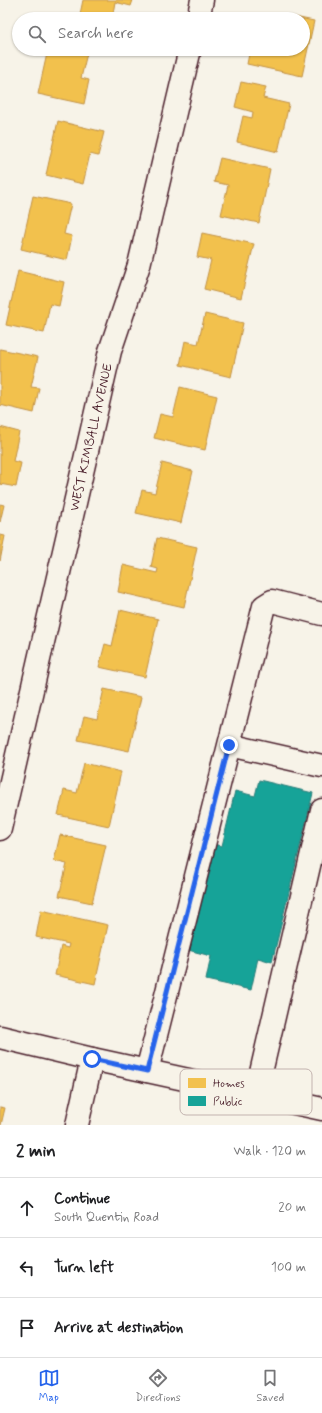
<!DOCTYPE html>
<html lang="en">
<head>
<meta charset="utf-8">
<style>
  body { margin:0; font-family:Mynerve,sans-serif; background:#f6f6f6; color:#202124 }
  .stop { position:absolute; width:12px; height:12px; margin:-9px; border:3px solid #2563eb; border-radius:50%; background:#fff }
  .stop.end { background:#2563eb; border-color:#fff; box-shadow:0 1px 4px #0008 }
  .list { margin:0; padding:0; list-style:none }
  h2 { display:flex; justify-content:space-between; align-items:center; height:52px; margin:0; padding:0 16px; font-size:17px }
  h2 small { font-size:13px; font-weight:400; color:#757577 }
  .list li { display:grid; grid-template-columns:26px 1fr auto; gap:12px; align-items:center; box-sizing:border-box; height:60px; padding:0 16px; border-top:1px solid #e0e0e0 }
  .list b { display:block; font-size:15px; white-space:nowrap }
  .list p { margin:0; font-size:13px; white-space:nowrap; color:#757577 }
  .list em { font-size:13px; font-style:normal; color:#757577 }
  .icon { flex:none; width:22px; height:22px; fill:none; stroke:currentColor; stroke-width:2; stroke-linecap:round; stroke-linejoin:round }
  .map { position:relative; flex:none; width:322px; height:1125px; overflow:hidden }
  .search { position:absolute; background:#fff; box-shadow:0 1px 3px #0004; left:12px; right:12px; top:12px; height:44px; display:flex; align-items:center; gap:10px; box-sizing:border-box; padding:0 14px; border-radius:22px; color:#757577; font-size:15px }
  .sheet { height:232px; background:#fff }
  nav { display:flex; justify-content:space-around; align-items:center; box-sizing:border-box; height:56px; border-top:1px solid #e0e0e0; background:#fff; font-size:11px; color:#757577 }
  nav a { display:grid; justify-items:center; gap:2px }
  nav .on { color:#2563eb }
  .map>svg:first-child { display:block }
</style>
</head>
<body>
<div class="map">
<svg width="322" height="1125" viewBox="0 0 322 1125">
  <rect width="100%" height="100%" fill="#f7f3e8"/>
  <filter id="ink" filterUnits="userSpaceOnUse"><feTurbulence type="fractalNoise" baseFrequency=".025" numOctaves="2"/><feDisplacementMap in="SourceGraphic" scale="8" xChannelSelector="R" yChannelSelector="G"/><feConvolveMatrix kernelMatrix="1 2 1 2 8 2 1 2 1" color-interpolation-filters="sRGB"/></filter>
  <g filter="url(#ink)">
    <path fill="#f2c14e" stroke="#c09044" d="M83 0H133L131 6 115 2 112 19H79Z
      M280 14 314 21 302 76 247 64 250 49H303V19H279Z
      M48 49H88L81 78 89 80 84 104 38 94Z
      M241 82 266 87 263 98 289 104 278 152 237 142 243 116 252 118 253 112 235 107Z
      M58 121 104 132 98 156 90 154 83 184 46 175Z
      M220 158 270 169 259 223 221 215 228 185 214 182Z
      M33 196 71 204 64 234 72 236 67 260 21 249Z
      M202 233 254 244 241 298 204 289 211 260 197 257Z
      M18 271 64 282 59 306 50 304 44 333 6 325Z
      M205 314 243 323 231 377 180 365 185 341 198 344Z
      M0 349 38 357 31 387 39 388 34 413 0 405Z
      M180 387 217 396 205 450 154 438 160 414 173 417Z
      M0 427 19 432 13 461 21 463 16 487 0 484Z
      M162 463 193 471 181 523 136 513 142 490 155 493Z
      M0 504 4 505 0 522Z
      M0 535 5 536 0 561Z
      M157 538 197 547 184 607 118 592 123 565 157 573 158 569 151 567Z
      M120 610 158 619 145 677 99 667 105 644 112 646Z
      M104 689 141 697 129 751 78 740 84 716 97 719Z
      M84 763 121 772 109 826 58 815 64 790 77 793Z
      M60 835 106 845 92 903 59 896 67 864 54 861Z
      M41 910 108 925 95 984 55 975 61 946 68 948 69 944 36 937Z
      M0 1107 5 1108 1 1125H0Z"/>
    <path fill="#17a398" stroke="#267b77" d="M259 780 313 793 272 962 258 958 251 990 206 980 211 956 188 950 213 844 222 846 235 791 255 796Z"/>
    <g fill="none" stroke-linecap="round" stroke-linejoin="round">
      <defs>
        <path id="minor" d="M198 19 202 0
          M229 745 322 766
          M0 829 110 351 139 265 190 49
          M147 1071 264 606 272 601 322 614
          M256 1094 322 810
          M77 1125 92 1059"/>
        <path id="major" d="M0 1037 92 1059 322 1109"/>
      </defs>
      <use href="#minor" stroke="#4a1f2b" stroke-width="25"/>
      <use href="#major" stroke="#4a1f2b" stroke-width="25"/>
      <use href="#minor" stroke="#f7f3e8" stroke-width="22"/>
      <use href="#major" stroke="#f7f3e8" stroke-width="22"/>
    </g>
  </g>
  <g fill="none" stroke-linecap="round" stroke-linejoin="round" filter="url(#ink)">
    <path stroke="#2563eb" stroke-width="5" d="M92 1059 147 1071 229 745"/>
  </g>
  <g text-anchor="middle" stroke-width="4" stroke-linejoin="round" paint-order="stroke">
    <g font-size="13" fill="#4a1f2b" stroke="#f7f3e8">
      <text transform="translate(90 437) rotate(-77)" y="5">WEST KIMBALL AVENUE</text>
    </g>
  </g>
  <rect x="180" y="1069" width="132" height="46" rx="6" fill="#f7f3e8" stroke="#c3b3af" stroke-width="1"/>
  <rect x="188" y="1078" width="18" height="10" fill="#f2c14e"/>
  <rect x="188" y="1096" width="18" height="10" fill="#17a398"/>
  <g font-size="11" fill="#4a1f2b">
    <text x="213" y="1087">Homes</text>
    <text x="213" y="1105">Public</text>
  </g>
</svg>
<div class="stop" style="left:92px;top:1059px"></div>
<div class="stop end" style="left:229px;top:745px"></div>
<div class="search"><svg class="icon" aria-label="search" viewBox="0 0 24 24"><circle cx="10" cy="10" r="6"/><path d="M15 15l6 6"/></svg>Search here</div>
</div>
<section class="sheet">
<h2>2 min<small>Walk · 120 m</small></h2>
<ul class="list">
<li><svg class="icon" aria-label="ahead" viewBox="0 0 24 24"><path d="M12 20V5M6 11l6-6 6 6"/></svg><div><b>Continue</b><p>South Quentin Road</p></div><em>20 m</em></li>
<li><svg class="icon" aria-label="left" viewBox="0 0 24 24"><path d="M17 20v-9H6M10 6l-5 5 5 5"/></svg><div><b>Turn left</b></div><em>100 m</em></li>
<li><svg class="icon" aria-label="arrive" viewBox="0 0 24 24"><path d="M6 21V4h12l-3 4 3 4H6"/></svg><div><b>Arrive at destination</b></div></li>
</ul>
</section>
<nav>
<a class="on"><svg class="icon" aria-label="map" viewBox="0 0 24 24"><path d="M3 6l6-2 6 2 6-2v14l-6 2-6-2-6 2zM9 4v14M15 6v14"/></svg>Map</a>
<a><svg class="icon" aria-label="directions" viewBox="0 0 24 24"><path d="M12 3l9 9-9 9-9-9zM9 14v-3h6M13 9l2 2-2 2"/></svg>Directions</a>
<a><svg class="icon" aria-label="saved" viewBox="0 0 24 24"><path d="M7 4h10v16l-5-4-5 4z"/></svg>Saved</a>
</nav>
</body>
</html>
